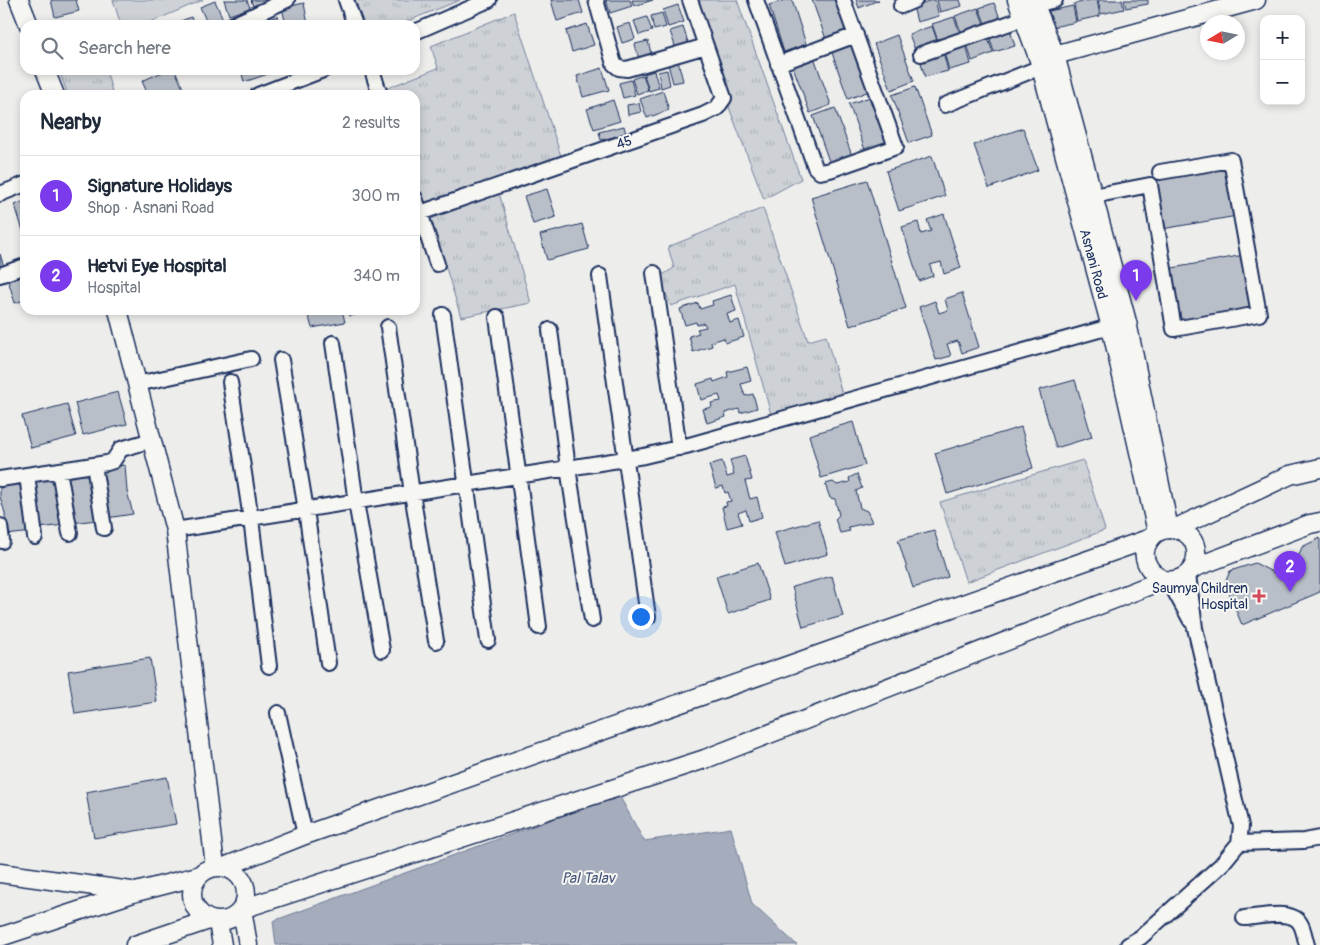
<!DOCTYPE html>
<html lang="en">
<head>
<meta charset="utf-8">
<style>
  body { margin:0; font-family:Pangolin,sans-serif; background:#f2f2f3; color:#1f2937 }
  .controls { position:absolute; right:15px; top:15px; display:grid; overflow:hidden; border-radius:10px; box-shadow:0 2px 8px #0003 }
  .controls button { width:45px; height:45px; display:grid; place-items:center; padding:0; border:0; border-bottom:1px solid #e0e1e3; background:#fff; color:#1f2937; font:25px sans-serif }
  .compass { position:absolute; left:1200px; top:15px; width:45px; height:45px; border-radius:50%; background:#fff; box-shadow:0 2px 8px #0003; rotate:260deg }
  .you { position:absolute; left:640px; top:616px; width:18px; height:18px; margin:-12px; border:4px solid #fff; border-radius:50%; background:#1a73e8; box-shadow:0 0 0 8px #1a73e833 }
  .badge { display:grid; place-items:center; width:32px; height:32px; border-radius:50%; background:#7c3aed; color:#fff; font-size:16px; font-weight:700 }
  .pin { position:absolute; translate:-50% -41px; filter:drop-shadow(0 1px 2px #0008) }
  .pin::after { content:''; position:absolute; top:26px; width:18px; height:15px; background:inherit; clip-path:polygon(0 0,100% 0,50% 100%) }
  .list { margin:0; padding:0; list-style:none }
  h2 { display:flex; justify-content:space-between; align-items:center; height:65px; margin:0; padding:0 20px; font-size:21px }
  h2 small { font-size:16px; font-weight:400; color:#747a83 }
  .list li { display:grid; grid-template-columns:32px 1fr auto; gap:15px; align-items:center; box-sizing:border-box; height:80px; padding:0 20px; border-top:1px solid #e0e1e3 }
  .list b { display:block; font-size:19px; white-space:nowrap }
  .list p { margin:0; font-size:16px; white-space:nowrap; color:#747a83 }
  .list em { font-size:16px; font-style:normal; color:#747a83 }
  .icon { flex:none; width:28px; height:28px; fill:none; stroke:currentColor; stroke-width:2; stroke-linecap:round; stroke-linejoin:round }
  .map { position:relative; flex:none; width:1320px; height:945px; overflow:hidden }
  .search { position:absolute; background:#fff; box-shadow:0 2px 8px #0003; left:20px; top:20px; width:400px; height:55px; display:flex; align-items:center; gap:12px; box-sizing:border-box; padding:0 18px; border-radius:15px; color:#747a83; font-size:19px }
  .panel { position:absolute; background:#fff; box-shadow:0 2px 8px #0003; left:20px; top:90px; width:400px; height:225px; border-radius:15px }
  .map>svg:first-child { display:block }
</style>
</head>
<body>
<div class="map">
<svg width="1320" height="945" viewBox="0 0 1320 945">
  <defs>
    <pattern id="grass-tufts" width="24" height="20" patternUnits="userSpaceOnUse" patternTransform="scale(1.25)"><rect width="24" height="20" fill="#ced2d7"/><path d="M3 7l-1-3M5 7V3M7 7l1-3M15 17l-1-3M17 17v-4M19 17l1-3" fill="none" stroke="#b0b5bb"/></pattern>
  </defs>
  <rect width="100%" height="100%" fill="#edeeec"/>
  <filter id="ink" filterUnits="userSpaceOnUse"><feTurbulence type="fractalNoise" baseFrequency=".02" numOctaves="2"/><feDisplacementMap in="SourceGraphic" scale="10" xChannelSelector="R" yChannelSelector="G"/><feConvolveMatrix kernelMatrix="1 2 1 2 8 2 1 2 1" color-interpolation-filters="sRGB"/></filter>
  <g filter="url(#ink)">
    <path fill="url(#grass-tufts)" stroke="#74809a" d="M348 0H460L398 25H357Z
      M688 0H737L801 179 764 199Z
      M514 12 561 156 423 210 415 187V95H383L382 90 438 68 431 46Z
      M59 70H106L113 95H68Z
      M499 193 531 303 461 317 431 219Z
      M763 208 808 341 826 336 843 398 772 418 735 284 671 306 659 277 674 268 668 247Z
      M1083 460 1105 530 966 582 940 502Z"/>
    <path fill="#ced2d7" stroke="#74809a" d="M113 0H203L144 25H121Z"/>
    <path fill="#a5acbc" stroke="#6e7a96" d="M619 795 644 841 731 828 752 904 797 945H276L273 921Z"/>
    <path fill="#b9bfc8" stroke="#1b2f5e" d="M51 0H76L79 11 55 17Z
      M224 0H247L250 8 229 15Z
      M251 0H269L253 6Z
      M551 0H579L583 13 557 21Z
      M606 0H630L632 6 610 13Z
      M632 0H653L634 6Z
      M785 0H792L806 44 784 52 769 5Z
      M812 0H836L848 35 827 42Z
      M856 0H879L859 8Z
      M932 0H935L939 16 917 22 913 6Z
      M937 0H960L962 6 940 12Z
      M1091 0H1097L1100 16 1077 21 1074 4Z
      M1098 0H1122L1124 9 1101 14Z
      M1124 0H1148V4L1126 8Z
      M215 1 224 21 214 25H208L200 7Z
      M304 3 308 25H286L282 8Z
      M994 3 1000 18 985 23 979 8Z
      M678 5 684 22 668 27 663 10Z
      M1073 6 1076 22 1053 27 1049 11Z
      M978 8 984 24 961 32 955 16Z
      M662 13 666 27 654 30 651 16Z
      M278 16 281 25H249Z
      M191 17 194 25H171Z
      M647 17 652 31 639 35 634 21Z
      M954 17 960 33 938 41 932 24Z
      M630 23 635 39 622 43 617 27Z
      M587 24 594 45 572 52 566 31Z
      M932 26 938 43 915 50 909 34Z
      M683 27 689 45 676 49 670 31Z
      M1010 30 1015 46 994 52 989 36Z
      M897 35 914 81 891 90 874 44Z
      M988 38 993 53 972 61 967 44Z
      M648 41 652 57 639 60 635 44Z
      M852 43 869 91 848 99 831 50Z
      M966 45 971 64 949 70 944 52Z
      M943 52 948 71 925 77 920 59Z
      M814 57 831 105 810 113 792 64Z
      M678 61 683 81 673 83 668 64Z
      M602 68 609 90 583 97 577 76Z
      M167 70H175L185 93 180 95H148L142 81Z
      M241 70H270L271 73 244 82Z
      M667 70 670 85 661 88 658 72Z
      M654 71 659 88 649 91 644 74Z
      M643 75 648 90 637 94 632 79Z
      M631 80 635 95 623 98 619 83Z
      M915 87 932 135 909 143 892 95Z
      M663 91 669 110 647 118 640 99Z
      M870 97 888 145 866 153 849 104Z
      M613 100 620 121 594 129 587 109Z
      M639 103 641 112 628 115 627 105Z
      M835 108 852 156 830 164 813 116Z
      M624 126 626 134 601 140 599 132Z
      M1023 128 1038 170 989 188 974 145Z
      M932 156 945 196 899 211 886 171Z
      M1228 166 1237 216 1162 229 1154 179Z
      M867 180 906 308 850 326 811 197Z
      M547 189 556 217 533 224 524 196Z
      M25 201V231H23L15 205Z
      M944 214 961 268 944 274 941 262 930 265 933 276 919 281 902 227 918 222 921 234 931 231 927 220Z
      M582 224 589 249 547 260 540 235Z
      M0 254 4 267 0 268Z
      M1244 255 1253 309 1177 323 1167 269Z
      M23 276 25 300 15 303 8 280Z
      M415 280 420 296 415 297Z
      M962 293 979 347 962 353 958 341 947 344 951 356 936 360 919 307 935 301 939 313 948 310 945 299Z
      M731 295 736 311 727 314 730 323 739 320 744 337 725 343 724 338 711 342 712 346 693 352 689 336 699 333 697 329 706 327 704 323 697 325 696 322 685 325 680 309 698 303 700 309 713 305 712 301Z
      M307 310H342L345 322 312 328Z
      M348 310H381L349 316Z
      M747 367 751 381 741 384 745 396 753 394 757 408 740 413 739 409 725 413 726 417 707 423 703 409 712 407 711 403 721 401 719 395 701 400 697 384 713 379 714 382 728 377 727 372Z
      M1075 380 1092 437 1056 448 1039 390Z
      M118 392 127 424 83 435 75 403Z
      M67 404 76 436 31 448 22 416Z
      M853 422 865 465 821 478 809 435Z
      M1021 427 1033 468 947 494 935 453Z
      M745 456 752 480 745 481 750 499 757 497 762 517 749 521 746 510 738 513 742 524 727 528 722 507 727 506 726 502 731 501 728 492 725 493 723 486 716 488 709 465 722 461 727 477 734 475 730 460Z
      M125 465 127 491 133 514 107 518 97 469Z
      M89 470 90 496 97 520 71 523 61 475Z
      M857 474 862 488 856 491 860 508 867 511 872 522 848 527 850 531 840 533 835 519 839 515 835 499 830 498 825 484 833 482 837 485 850 482 849 478Z
      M56 475 65 525 39 528 29 480Z
      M24 482 33 532 6 535 5 513 0 497V486Z
      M818 520 828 554 785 567 775 532Z
      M934 530 948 577 913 588 898 540Z
      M1320 538V592L1242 625 1225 583 1230 571 1255 563 1274 573 1296 563 1302 547Z
      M758 563 770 600 728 614 716 576Z
      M832 576 843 616 803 627 792 587Z
      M150 658 157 702 75 714 68 671Z
      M167 777 176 824 94 838 86 792Z"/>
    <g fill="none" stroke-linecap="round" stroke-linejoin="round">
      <defs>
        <path id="minor" d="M346 0 355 25
          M596 0 614 64 619 68 627 69 706 46
          M756 0 815 167 820 172 830 170 896 147 843 0
          M1035 5 1055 0
          M901 6 915 0
          M232 25 287 0
          M415 32 489 0
          M921 54 1024 18
          M778 64 856 35
          M372 70 380 95
          M258 95 323 70
          M945 105 1041 67
          M0 194 25 184
          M1093 196 1150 185 1174 329 1259 314 1231 160 1160 172
          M415 198 437 264
          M420 213 703 115 717 108 724 98 690 0
          M654 273 679 448
          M0 275 25 266
          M600 276 648 617
          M443 315 488 640
          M497 317 539 627
          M388 327 412 493 436 641
          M550 330 568 468 592 620
          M333 343 356 502 382 650
          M281 360 306 510 328 663
          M230 382 251 519 269 666
          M137 384 251 359
          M94 465 104 528
          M59 470 70 533
          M27 475 35 537
          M0 479 107 463 113 461 121 449 152 440
          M0 526 2 541
          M175 530 644 456 686 446 1120 324
          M1169 581 1191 621
          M278 713 305 835
          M1239 843 1304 841 1320 838
          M1244 918C1260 917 1294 908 1301 925 1304 931 1305 939 1307 945
          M1128 945 1141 937 1221 865 1239 843 1241 826 1195 628 1188 575"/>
        <g id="tertiary">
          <path d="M19 0 29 25"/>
          <path id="s1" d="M1017 0 1039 60 1111 327 1157 532"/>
          <path d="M1033 0 1055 55 1127 322 1169 529"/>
          <path d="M1044 58 1256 0"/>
          <path d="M45 70 55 95"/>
          <path d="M118 310 175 530 215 866"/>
          <path d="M1174 529 1290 475 1320 468"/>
          <path d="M1193 568 1310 524 1320 522"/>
          <circle cx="219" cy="894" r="27"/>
          <path d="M224 867 305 835 1151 538"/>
          <path d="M0 873 131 891"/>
          <path d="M218 922 222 945"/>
          <path d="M0 937 136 892 198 876"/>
          <path d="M135 945 209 920"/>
          <path d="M248 945 242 909 705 759 1163 580C1205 586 1207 528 1170 529 1163 529 1155 532 1150 539 1138 555 1148 572 1163 580"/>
        </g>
      </defs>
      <use href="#minor" stroke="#1b2f5e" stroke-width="18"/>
      <use href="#tertiary" stroke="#1b2f5e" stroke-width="21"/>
      <use href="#minor" stroke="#f6f6f2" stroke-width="14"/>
      <use href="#tertiary" stroke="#f6f6f2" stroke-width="18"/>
    </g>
  </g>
  <path fill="#d1495b" stroke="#f6f6f2" stroke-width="2" d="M1256.5 588.5h5v5h5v5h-5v5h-5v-5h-5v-5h5z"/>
  <g text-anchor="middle" stroke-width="4" stroke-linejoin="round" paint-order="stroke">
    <g font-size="14" fill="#1b2f5e" stroke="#f6f6f2">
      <text transform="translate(624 142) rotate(-19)" y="5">45</text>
      <text dy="5" stroke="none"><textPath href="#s1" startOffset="275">Asnani Road</textPath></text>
    </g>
    <g font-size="14" fill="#1b2f5e" stroke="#f6f6f2" text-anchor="end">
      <text x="1248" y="593">Saumya Children<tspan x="1248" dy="16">Hospital</tspan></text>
    </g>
    <g font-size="15" font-style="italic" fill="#44547a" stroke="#f6f6f2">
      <text x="588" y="883">Pal Talav</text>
    </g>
  </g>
</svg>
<div class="controls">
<button>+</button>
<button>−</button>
</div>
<svg class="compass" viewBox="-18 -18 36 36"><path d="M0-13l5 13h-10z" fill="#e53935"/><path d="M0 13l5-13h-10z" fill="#747a83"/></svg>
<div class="you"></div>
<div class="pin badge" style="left:1136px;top:301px">1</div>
<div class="pin badge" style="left:1290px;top:592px">2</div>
<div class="search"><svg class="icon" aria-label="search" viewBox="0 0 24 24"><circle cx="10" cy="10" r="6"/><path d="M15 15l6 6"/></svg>Search here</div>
<section class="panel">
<h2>Nearby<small>2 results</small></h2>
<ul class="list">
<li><span class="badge">1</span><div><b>Signature Holidays</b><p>Shop · Asnani Road</p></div><em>300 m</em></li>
<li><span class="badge">2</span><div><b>Hetvi Eye Hospital</b><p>Hospital</p></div><em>340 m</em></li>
</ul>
</section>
</div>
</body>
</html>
